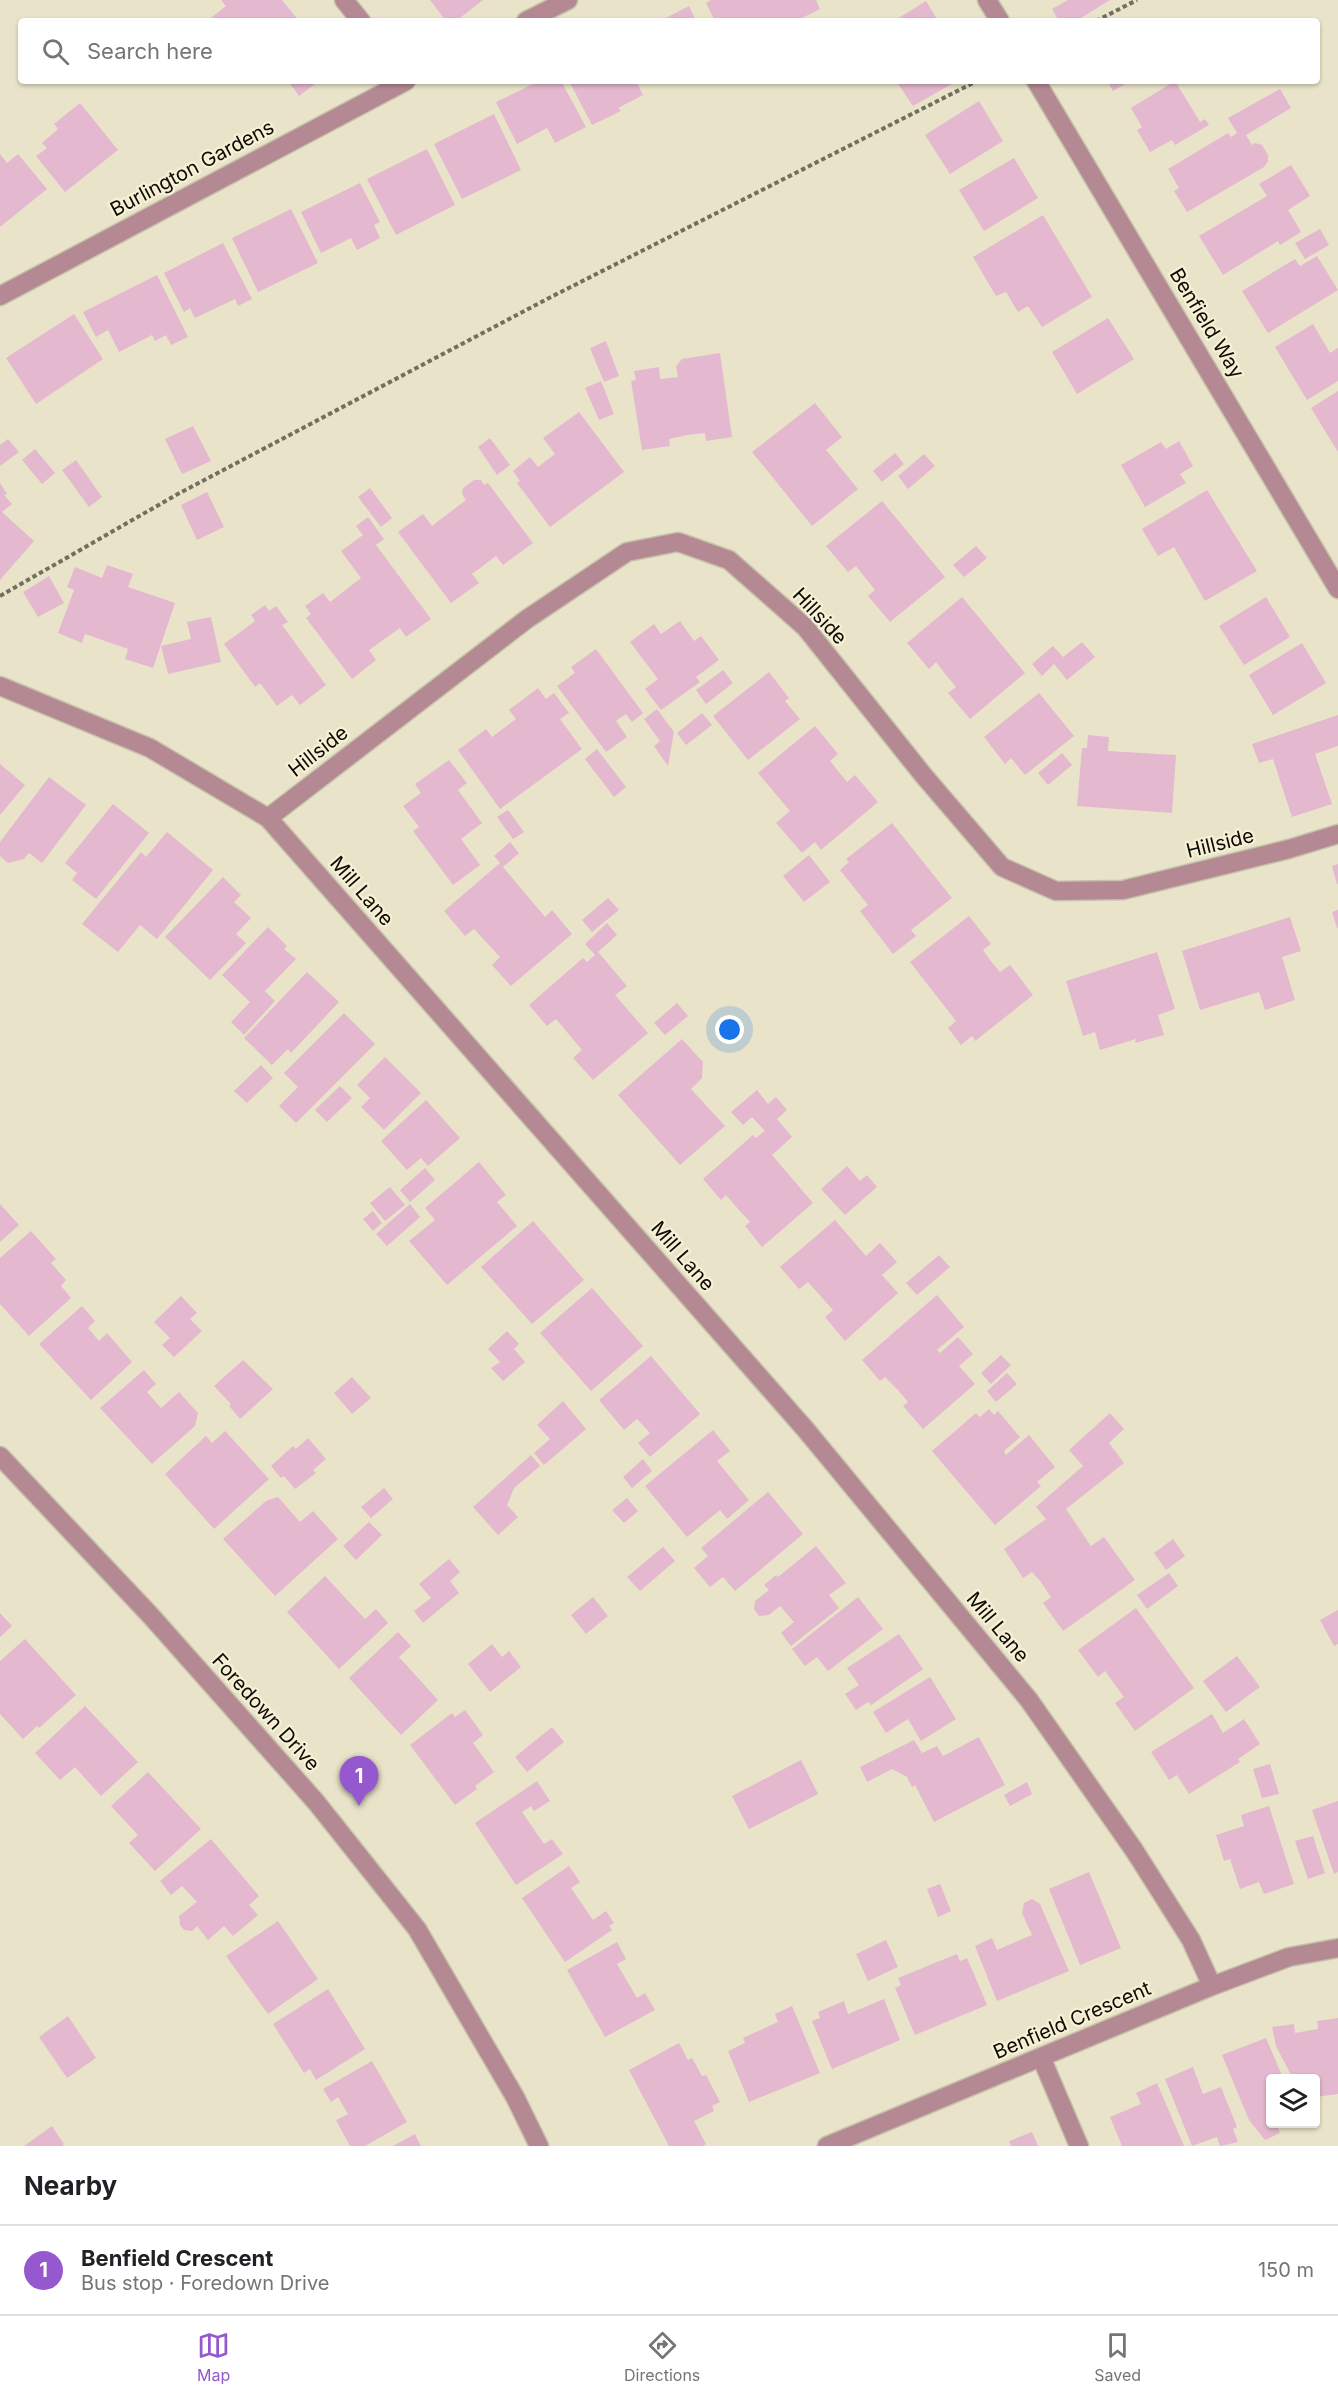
<!DOCTYPE html>
<html lang="en">
<head>
<meta charset="utf-8">
<style>
  body { margin:0; font-family:Inter,sans-serif; background:#f6f6f6; color:#202124 }
  .controls { position:absolute; right:18px; bottom:18px; display:grid; overflow:hidden; border-radius:6px; box-shadow:0 2px 4px #0004 }
  .controls button { width:54px; height:54px; display:grid; place-items:center; padding:0; border:0; border-bottom:2px solid #e0e0e0; background:#fff; color:#202124; font:30px sans-serif }
  .you { position:absolute; left:730px; top:1030px; width:21px; height:21px; margin:-15px; border:4px solid #fff; border-radius:50%; background:#1a73e8; box-shadow:0 0 0 9px #1a73e833 }
  .badge { display:grid; place-items:center; width:39px; height:39px; border-radius:50%; background:#9658cf; color:#fff; font-size:20px; font-weight:700 }
  .pin { position:absolute; translate:-50% -50px; filter:drop-shadow(0 2px 3px #0008) }
  .pin::after { content:''; position:absolute; top:32px; width:21px; height:18px; background:inherit; clip-path:polygon(0 0,100% 0,50% 100%) }
  .list { margin:0; padding:0; list-style:none }
  h2 { display:flex; justify-content:space-between; align-items:center; height:78px; margin:0; padding:0 24px; font-size:26px }
  h2 small { font-size:20px; font-weight:400; color:#757577 }
  .list li { display:grid; grid-template-columns:39px 1fr auto; gap:18px; align-items:center; box-sizing:border-box; height:90px; padding:0 24px; border-top:2px solid #e0e0e0 }
  .list b { display:block; font-size:22px; white-space:nowrap }
  .list p { margin:0; font-size:20px; white-space:nowrap; color:#757577 }
  .list em { font-size:20px; font-style:normal; color:#757577 }
  .icon { flex:none; width:33px; height:33px; fill:none; stroke:currentColor; stroke-width:2; stroke-linecap:round; stroke-linejoin:round }
  .map { position:relative; flex:none; width:1338px; height:2146px; overflow:hidden }
  .search { position:absolute; background:#fff; box-shadow:0 2px 4px #0004; left:18px; right:18px; top:18px; height:66px; display:flex; align-items:center; gap:15px; box-sizing:border-box; padding:0 21px; border-radius:6px; color:#757577; font-size:22px }
  .sheet { height:168px; background:#fff }
  nav { display:flex; justify-content:space-around; align-items:center; box-sizing:border-box; height:84px; border-top:2px solid #e0e0e0; background:#fff; font-size:16px; color:#757577 }
  nav a { display:grid; justify-items:center; gap:3px }
  nav .on { color:#9658cf }
  .map>svg:first-child { display:block }
</style>
</head>
<body>
<div class="map">
<svg width="1338" height="2146" viewBox="0 0 1338 2146">
  <rect width="100%" height="100%" fill="#e9e4c9"/>
  <path fill="#e4b8ce" d="M221 0H282L299 21H213L211 18 226 6Z
    M430 0H483L456 21H446Z
    M711 0H816L820 9 796 21H715L706 3Z
    M1068 0H1110L1076 21H1059L1052 9Z
    M926 1 938 21H894Z
    M689 6 696 21H660Z
    M282 81H319L299 96 288 81 284 84Z
    M539 81H561L586 127 555 143 547 128 517 144 496 102Z
    M569 81H636L643 95 618 108 621 111 592 125Z
    M896 81H957L913 106Z
    M1107 81H1130L1113 91Z
    M1175 81 1200 122 1205 119 1209 125 1175 145 1172 140 1150 152 1137 130 1142 127 1131 108Z
    M1280 89 1291 108 1246 135 1252 145 1255 143 1262 145 1268 155V161L1264 167 1187 212 1174 191 1179 188 1168 169 1228 133 1231 137 1237 133 1228 118Z
    M979 101 1003 141 950 174 925 135Z
    M80 103 118 150 65 192 36 156 47 148 42 143 58 129 54 124Z
    M494 114 521 170 462 199 434 144Z
    M427 149 455 205 396 235 367 179Z
    M0 154 7 163 18 154 47 189 0 227Z
    M1014 158 1038 198 984 231 959 190Z
    M1291 165 1310 196 1288 210 1301 232 1280 245 1278 241 1223 275 1199 236 1267 196 1259 184Z
    M360 183 380 222 374 225 380 238 357 250 351 238 321 253 301 212Z
    M291 209 318 263 258 292 232 238Z
    M1043 215 1092 297 1042 327 1028 306 1018 312 1006 292 996 296 973 257Z
    M1320 229 1329 245 1305 259 1295 243Z
    M223 243 252 299 238 306 235 299 195 318 190 308 184 312 164 273Z
    M1317 256 1338 290 1268 333 1242 291 1295 259 1300 266Z
    M157 275 188 337 171 345 166 335 155 341 152 335 119 352 108 330 96 337 83 312Z
    M74 314 103 359 36 404 6 358Z
    M1108 318 1134 359 1077 394 1052 352Z
    M1313 324 1330 353 1338 348V381L1307 400 1275 347Z
    M606 341 619 376 604 382 590 348Z
    M720 353 732 437 706 441 705 433 687 435 669 439 670 446 642 450 631 381 636 380 634 371 659 367 660 379 678 377 676 366 682 359Z
    M601 381 614 414 599 420 585 388Z
    M1338 391V452L1311 408Z
    M815 403 842 437 826 450 858 489 812 526 752 452Z
    M579 412 624 472 550 527 517 483 520 481 513 471 530 457 538 467 555 454 543 438Z
    M193 426 211 461 182 474 165 439Z
    M490 438 510 465 497 475 478 447Z
    M8 439 19 452 0 466V445Z
    M1179 441 1193 466 1180 474 1186 483 1145 507 1121 465 1161 442 1166 449Z
    M35 449 55 473 42 484 22 460Z
    M895 453 904 464 882 482 873 471Z
    M924 454 935 466 908 489 898 476Z
    M76 460 102 497 89 507 62 470Z
    M474 480H481L484 485 488 483 533 543 503 565 496 556 472 574 479 583 451 603 398 532 423 514 432 526 466 500 462 494 463 488Z
    M0 483 7 494 4 495 12 504 2 512 34 541 0 580Z
    M370 488 392 518 381 527 358 497Z
    M1207 490 1257 571 1205 601 1174 547 1158 556 1142 529Z
    M207 492 224 527 197 540 181 505Z
    M882 501 945 577 890 622 868 596 875 590 856 566 848 572 826 546Z
    M368 517 384 539 376 545 431 619 406 637 400 628 369 650 376 660 352 679 306 618 311 614 305 606 323 593 330 602 361 578 341 551 363 535 356 526Z
    M976 546 987 558 964 577 953 565Z
    M107 565 133 574 128 587 175 603 153 668 125 659 128 649 85 634 82 643 58 633 74 590 67 587 75 567 102 578Z
    M49 576 64 603 38 617 23 592Z
    M962 597 1025 673 970 719 948 693 956 687 946 675 936 662 929 669 907 643Z
    M1266 597 1290 637 1244 665 1219 626Z
    M265 605 269 611 276 606 288 622 282 625 326 685 300 705 292 695 277 706 260 683 255 687 224 644 255 621 251 615Z
    M211 617 221 662 168 674 161 646 191 639 187 622Z
    M680 621 694 641 701 636 719 660 696 677 700 682 661 710 645 689 658 679 630 642 654 624 661 634Z
    M1082 642 1095 657 1067 680 1054 664 1042 676 1032 664 1053 646 1063 657Z
    M1302 643 1326 683 1273 715 1249 675Z
    M596 649 643 713 632 722 626 714 616 721 627 737 606 752 557 686 575 673 571 667Z
    M723 670 733 683 706 704 696 690Z
    M769 672 789 698 785 701 800 719 748 760 713 716Z
    M538 688 546 699 554 693 569 713 560 719 582 749 500 809 458 750 486 729 492 737 516 719 509 710Z
    M1039 693 1074 736 1025 775 1011 758 1005 764 984 737Z
    M657 709 674 732 668 766 654 746 660 741 644 719Z
    M702 713 712 725 686 745 677 733Z
    M1338 715V746L1315 754 1332 804 1292 817 1273 759 1259 763 1252 744Z
    M815 726 838 754 830 761 847 782 855 775 878 802 821 850 815 842 802 853 776 823 790 811 758 773Z
    M1088 735 1109 737 1108 751 1176 755 1172 813 1077 806 1082 748H1087Z
    M597 749 626 787 614 797 585 759Z
    M1062 753 1072 765 1048 785 1038 773Z
    M449 760 467 783 458 790 482 823 461 839 480 865 453 885 413 831 419 827 403 806 421 793 415 784Z
    M0 764 25 785 0 815Z
    M49 777 86 805 42 863 29 853 24 859 8 863 0 856V842Z
    M113 804 149 833 96 899 72 880 77 873 65 863Z
    M508 810 524 832 513 839 497 817Z
    M892 823 952 898 911 930 916 936 893 954 860 911 868 905 840 870 849 862 846 859Z
    M167 832 213 870 157 939 140 925 118 952 82 924 141 852 146 857Z
    M510 842 519 853 503 867 545 917 552 910 572 934 511 986 492 965 500 957 474 929 465 936 444 911 500 863 494 856Z
    M809 855 830 882 804 902 783 876Z
    M1338 864V884H1337L1332 866Z
    M223 877 241 895 234 902 251 918 236 934 246 943 210 980 165 937Z
    M608 898 619 910 592 932 582 920Z
    M1338 910V928H1337L1332 912Z
    M969 916 991 944 983 950 990 960 1000 972 1010 965 1033 995 975 1041 972 1036 961 1045 948 1028 956 1021 910 962Z
    M1290 917 1301 951 1282 957 1295 1000 1265 1010 1259 992 1200 1010 1182 951Z
    M607 923 617 935 598 952 627 986 615 995 648 1033 593 1080 573 1058 582 1050 556 1019 547 1026 529 1005 583 958 587 962 595 955 585 944Z
    M268 927 287 946 284 949 296 959 265 991 275 1001 244 1035 231 1022 250 1002 222 975Z
    M1157 952 1175 1009 1158 1015 1164 1035 1135 1043 1136 1039 1100 1050 1095 1032 1083 1036 1066 981Z
    M307 972 339 1002 291 1053 288 1049 272 1065 244 1038Z
    M677 1003 688 1016 665 1035 654 1023Z
    M344 1013 375 1044 296 1123 279 1106 298 1087 284 1073Z
    M682 1039 703 1062 702 1078 691 1089 725 1126 680 1165 618 1095Z
    M385 1057 421 1093 384 1130 361 1107 370 1098 357 1085Z
    M261 1065 273 1078 247 1103 234 1091Z
    M340 1086 352 1098 327 1122 315 1110Z
    M757 1090 768 1104 776 1097 787 1110 777 1119 792 1137 772 1155 813 1203 762 1247 745 1226 750 1222 739 1210 726 1195 721 1200 703 1179 753 1135 756 1138 765 1131 752 1117 743 1125 731 1112Z
    M426 1100 460 1138 428 1166 421 1158 407 1170 381 1141Z
    M479 1162 506 1195 497 1202 517 1226 447 1285 409 1241 435 1220 425 1208Z
    M847 1166 860 1181 867 1175 877 1187 845 1215 821 1189Z
    M425 1168 435 1180 410 1202 400 1190Z
    M390 1187 405 1205 385 1221 370 1203Z
    M0 1204 19 1225 0 1242Z
    M410 1204 420 1217 387 1246 376 1234Z
    M373 1211 382 1223 373 1231 363 1219Z
    M835 1220 866 1256 880 1243 897 1262 882 1275 898 1293 845 1341 825 1317 833 1310 808 1282 799 1289 780 1267Z
    M533 1221 584 1280 532 1324 481 1267Z
    M31 1231 56 1259 51 1263 66 1280 61 1286 71 1298 29 1336 0 1304V1258Z
    M939 1255 950 1267 917 1295 906 1283Z
    M592 1288 643 1346 591 1391 540 1333Z
    M937 1295 964 1327 937 1350 940 1353 958 1337 973 1354 959 1366 975 1384 923 1429 903 1406 908 1402 898 1390 885 1377 880 1381 862 1360Z
    M181 1296 197 1313 190 1319 202 1331 174 1357 162 1345 170 1338 154 1322Z
    M82 1306 95 1321 88 1328 99 1341 107 1333 132 1362 91 1400 39 1344Z
    M507 1331 519 1344 514 1349 525 1362 503 1381 491 1368 500 1362 488 1349Z
    M1001 1355 1011 1365 991 1384 981 1373Z
    M651 1356 700 1414 650 1457 638 1443 650 1433 637 1419 624 1430 599 1400Z
    M243 1360 273 1389 240 1419 229 1406 231 1404 214 1386Z
    M144 1370 156 1384 147 1392 161 1408 179 1392 198 1413 195 1426 152 1464 100 1408Z
    M1007 1373 1017 1384 996 1402 987 1391Z
    M352 1377 371 1398 352 1414 334 1393Z
    M563 1401 586 1429 544 1465 534 1453 550 1439 537 1425Z
    M989 1409 994 1415 998 1411 1020 1437 1004 1451 1006 1455 1029 1435 1055 1467 1037 1482 1041 1486 995 1525 932 1451 976 1413 980 1417Z
    M1110 1413 1124 1429 1109 1443 1124 1463 1066 1509 1091 1546 1104 1537 1135 1580 1063 1631 1043 1603 1051 1597 1041 1582 1032 1572 1023 1578 1004 1549 1046 1519 1036 1507 1083 1466 1069 1450Z
    M713 1430 730 1451 717 1461 749 1500 727 1519 720 1510 687 1537 645 1486Z
    M225 1431 269 1479 214 1529 165 1474 206 1436 212 1443Z
    M308 1438 326 1459 313 1470 316 1473 295 1489 284 1476 281 1478 271 1466 293 1446 296 1449Z
    M531 1455 540 1466 514 1488 507 1505 518 1517 498 1535 473 1507Z
    M643 1459 652 1471 632 1488 623 1477Z
    M384 1488 393 1499 371 1518 361 1507Z
    M768 1492 803 1534 735 1591 723 1577 710 1587 694 1568 708 1556 701 1548Z
    M278 1497 300 1522 313 1511 338 1539 275 1596 223 1539 266 1501Z
    M627 1498 638 1511 624 1523 612 1510Z
    M369 1522 382 1535 356 1560 343 1546Z
    M1173 1539 1185 1556 1166 1570 1154 1553Z
    M816 1546 846 1583 829 1595 839 1608 791 1646 781 1633 794 1622 780 1606 769 1615 759 1616 754 1609 755 1601 769 1590 764 1585 776 1575 778 1577Z
    M663 1547 675 1561 640 1591 627 1577Z
    M449 1559 460 1572 450 1581 459 1593 423 1623 414 1611 431 1598 419 1584Z
    M1169 1573 1178 1586 1147 1609 1137 1595Z
    M325 1576 365 1619 376 1609 388 1623 339 1669 287 1612Z
    M593 1597 608 1616 586 1634 571 1615Z
    M858 1597 883 1629 828 1671 817 1657 805 1666 792 1649Z
    M1136 1608 1194 1688 1135 1731 1115 1703 1124 1697 1105 1671 1098 1677 1078 1650Z
    M1338 1610V1644L1334 1646 1320 1620Z
    M0 1613 12 1626 0 1637Z
    M398 1632 411 1646 399 1657 438 1700 401 1735 349 1678Z
    M899 1634 923 1669 871 1705 868 1702 856 1710 845 1694 859 1685 847 1668Z
    M25 1639 76 1695 39 1728 37 1726 23 1739 0 1714V1661Z
    M492 1644 502 1657 509 1651 521 1667 490 1692 468 1664Z
    M1237 1656 1260 1687 1226 1712 1203 1681Z
    M930 1677 956 1719 921 1741 908 1719 886 1733 873 1712Z
    M85 1706 138 1762 101 1796 75 1767 60 1780 35 1753Z
    M465 1710 483 1735 473 1743 494 1772 475 1786 477 1789 455 1805 410 1745 452 1713 455 1717Z
    M1212 1714 1223 1733 1244 1719 1260 1744 1238 1759 1240 1762 1189 1794 1177 1775 1169 1780 1151 1752Z
    M552 1727 564 1742 527 1772 515 1757Z
    M979 1737 1005 1785 934 1822 915 1785 912 1787 907 1777 892 1769 867 1782 860 1767 914 1740 922 1753 937 1746 943 1756Z
    M801 1760 818 1794 749 1829 732 1796Z
    M1270 1764 1279 1794 1262 1798 1253 1769Z
    M148 1772 201 1829 155 1871 129 1843 138 1835 111 1806Z
    M537 1781 550 1801 534 1811 531 1806 522 1812 544 1844 552 1839 563 1854 516 1885 475 1823Z
    M1027 1782 1032 1794 1010 1806 1004 1795Z
    M1338 1801V1872L1334 1874 1312 1810Z
    M1269 1806 1294 1884 1264 1894 1259 1882 1240 1889 1230 1859 1224 1861 1216 1835 1244 1826 1241 1815Z
    M1313 1836 1325 1873 1308 1879 1295 1841Z
    M211 1839 259 1896 249 1905 258 1915 233 1936 224 1926 208 1940 197 1926 192 1931 184 1930 180 1925 179 1916 197 1902 182 1886 171 1895 160 1881Z
    M569 1866 580 1882 571 1888 593 1920 606 1911 614 1923 609 1926 612 1930 565 1962 522 1898Z
    M1089 1872 1121 1948 1080 1965 1049 1889Z
    M940 1884 951 1911 938 1917 927 1889Z
    M1032 1899 1040 1904 1069 1971 997 2001 975 1946 992 1938 997 1950 1032 1935 1022 1913 1024 1903Z
    M278 1921 318 1979 268 2014 226 1956Z
    M886 1940 898 1967 868 1981 856 1954Z
    M617 1942 626 1959 617 1964 637 1998 645 1993 655 2010 605 2037 567 1970Z
    M957 1954 960 1961 967 1958 987 2005 915 2035 895 1988 901 1985 898 1978Z
    M328 1989 365 2049 316 2080 310 2069 304 2073 273 2024Z
    M884 1999 900 2040 832 2069 812 2021 820 2018 818 2012 844 2001 848 2014Z
    M792 2006 820 2073 749 2102 728 2051 745 2043 743 2038 778 2022 775 2014Z
    M68 2016 96 2058 67 2078 39 2037Z
    M1338 2018V2094L1316 2097V2078H1298L1297 2075H1291L1276 2046 1272 2027 1294 2024 1295 2033 1318 2029 1317 2021Z
    M1266 2038 1283 2078H1270V2124H1276L1280 2133 1265 2140 1249 2120 1222 2055Z
    M679 2043 688 2060 692 2058 702 2076 706 2075 720 2102 712 2106 714 2111 694 2121 706 2144 703 2146H669L629 2070Z
    M372 2061 407 2122 365 2146H350L336 2120 348 2114 338 2097 331 2102 323 2089Z
    M1193 2067 1203 2094 1221 2087 1237 2127 1233 2129 1238 2142 1220 2146 1217 2137 1192 2146 1165 2079Z
    M1157 2083 1184 2146H1122L1110 2117 1141 2104 1136 2093Z
    M52 2126 64 2144 62 2146H24Z
    M1032 2132 1038 2146H1011L1009 2141Z
    M415 2134 421 2146H393Z"/>
  <g fill="none" stroke-linecap="round" stroke-linejoin="round">
    <defs>
      <path id="street" d="M344 0 361 21
        M987 0 1000 21
        M526 21 568 0
        M1036 81 1338 589
        M0 296 406 81
        M0 686 150 748 268 818 806 1430 1029 1700 1134 1850 1191 1940 1212 1986
        M268 818 527 619 627 552 678 542 729 560 805 627 924 776 1002 867 1056 891 1123 890 1289 849 1338 834
        M0 1456 151 1616 316 1802 417 1929 515 2097 539 2146
        M1041 2057 1079 2146
        M827 2146 1212 1986 1289 1957 1338 1948"/>
    </defs>
    <use href="#street" stroke="#c6c1a9" stroke-width="21"/>
    <path stroke="#726f5f" stroke-width="4" stroke-dasharray="4.5 3" stroke-linecap="butt" d="M1096 21 1137 0
      M0 596 176 495 549 298 977 81"/>
    <use href="#street" stroke="#b48993" stroke-width="18"/>
  </g>
  <g text-anchor="middle" stroke-width="4.5" stroke-linejoin="round" paint-order="stroke">
    <g font-size="20" fill="#0d0b04" stroke="#f6f1d6">
      <text transform="translate(192 168) rotate(-28)" y="7">Burlington Gardens</text>
      <text transform="translate(1207 323) rotate(59)" y="7">Benfield Way</text>
      <text transform="translate(820 616) rotate(47)" y="7">Hillside</text>
      <text transform="translate(318 751) rotate(-38)" y="7">Hillside</text>
      <text transform="translate(1220 843) rotate(-14)" y="7">Hillside</text>
      <text transform="translate(362 891) rotate(49)" y="7">Mill Lane</text>
      <text transform="translate(683 1256) rotate(49)" y="7">Mill Lane</text>
      <text transform="translate(998 1627) rotate(50)" y="7">Mill Lane</text>
      <text transform="translate(266 1712) rotate(48)" y="7">Foredown Drive</text>
      <text transform="translate(1072 2020) rotate(-23)" y="7">Benfield Crescent</text>
    </g>
  </g>
</svg>
<div class="controls">
<button><svg class="icon" aria-label="layers" viewBox="0 0 24 24"><path d="M12 4l9 5-9 5-9-5zM3 14l9 5 9-5"/></svg></button>
</div>
<div class="you"></div>
<div class="pin badge" style="left:359px;top:1806px">1</div>
<div class="search"><svg class="icon" aria-label="search" viewBox="0 0 24 24"><circle cx="10" cy="10" r="6"/><path d="M15 15l6 6"/></svg>Search here</div>
</div>
<section class="sheet">
<h2>Nearby<small></small></h2>
<ul class="list">
<li><span class="badge">1</span><div><b>Benfield Crescent</b><p>Bus stop · Foredown Drive</p></div><em>150 m</em></li>
</ul>
</section>
<nav>
<a class="on"><svg class="icon" aria-label="map" viewBox="0 0 24 24"><path d="M3 6l6-2 6 2 6-2v14l-6 2-6-2-6 2zM9 4v14M15 6v14"/></svg>Map</a>
<a><svg class="icon" aria-label="directions" viewBox="0 0 24 24"><path d="M12 3l9 9-9 9-9-9zM9 14v-3h6M13 9l2 2-2 2"/></svg>Directions</a>
<a><svg class="icon" aria-label="saved" viewBox="0 0 24 24"><path d="M7 4h10v16l-5-4-5 4z"/></svg>Saved</a>
</nav>
</body>
</html>
